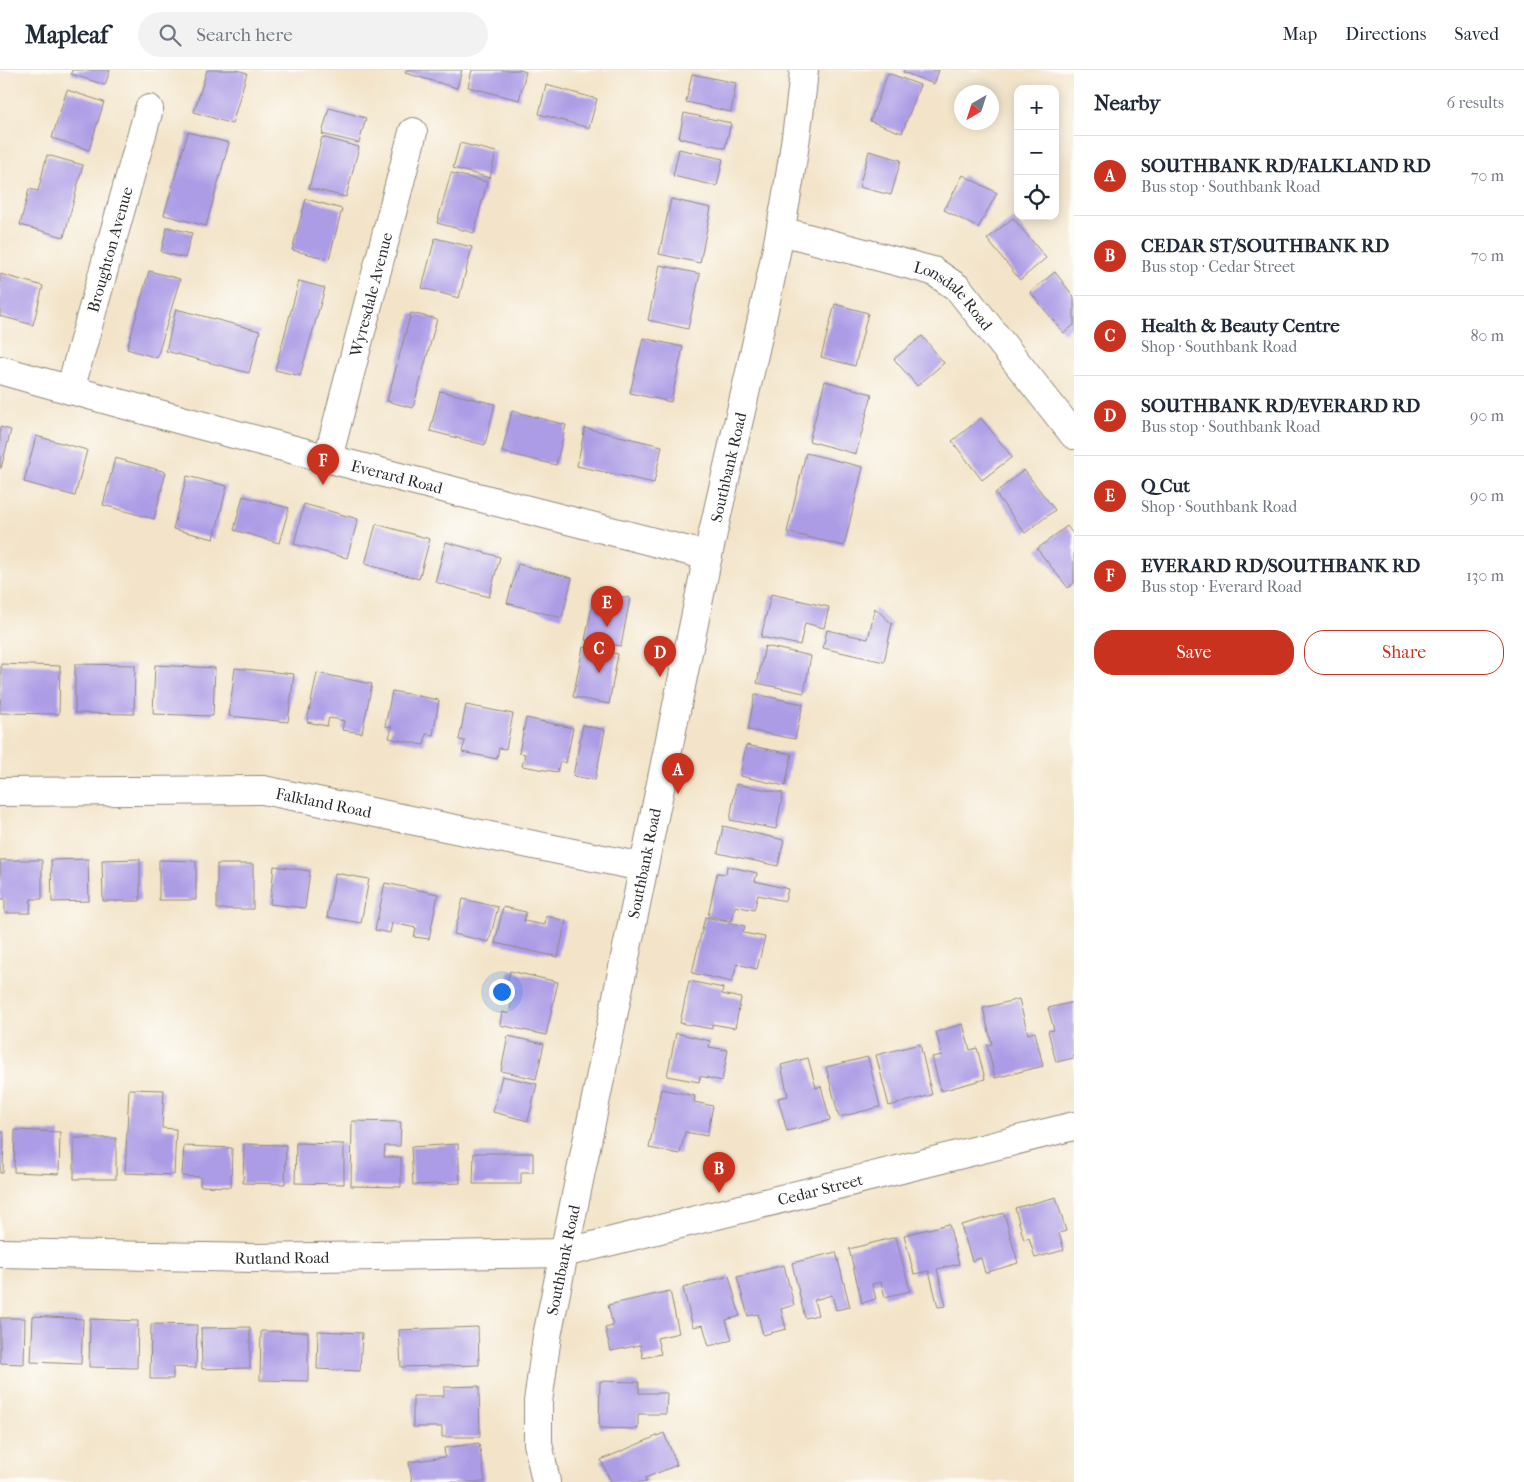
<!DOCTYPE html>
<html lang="en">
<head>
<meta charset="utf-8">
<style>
  body { margin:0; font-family:"IM FELL French Canon",serif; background:#f2f2f3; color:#1f2937 }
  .controls { position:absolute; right:15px; top:15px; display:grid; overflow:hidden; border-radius:10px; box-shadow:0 2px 12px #0003 }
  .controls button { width:45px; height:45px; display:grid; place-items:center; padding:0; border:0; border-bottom:1px solid #e0e1e3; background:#fff; color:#1f2937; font:25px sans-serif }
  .compass { position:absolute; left:954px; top:15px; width:45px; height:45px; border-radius:50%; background:#fff; box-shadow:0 2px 12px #0003; rotate:219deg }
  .you { position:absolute; left:501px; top:921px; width:18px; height:18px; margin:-12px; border:4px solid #fff; border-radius:50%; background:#1a73e8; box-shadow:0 0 0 8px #1a73e833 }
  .badge { display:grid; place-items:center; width:32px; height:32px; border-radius:50%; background:#c8321e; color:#fff; font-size:16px; font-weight:700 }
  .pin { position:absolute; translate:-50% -41px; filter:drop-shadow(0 1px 2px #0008) }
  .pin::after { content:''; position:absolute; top:26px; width:18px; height:15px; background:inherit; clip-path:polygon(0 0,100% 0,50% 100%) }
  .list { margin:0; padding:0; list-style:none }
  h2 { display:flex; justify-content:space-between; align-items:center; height:65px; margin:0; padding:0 20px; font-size:21px }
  h2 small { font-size:16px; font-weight:400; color:#747a83 }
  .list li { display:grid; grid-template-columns:32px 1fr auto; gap:15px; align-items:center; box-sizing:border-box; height:80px; padding:0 20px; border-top:1px solid #e0e1e3 }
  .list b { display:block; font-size:19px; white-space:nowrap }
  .list p { margin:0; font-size:16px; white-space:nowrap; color:#747a83 }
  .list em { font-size:16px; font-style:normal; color:#747a83 }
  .actions { display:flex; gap:10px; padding:15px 20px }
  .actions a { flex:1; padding:11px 0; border:1px solid #c8321e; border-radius:20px; text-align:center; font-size:18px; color:#c8321e }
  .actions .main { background:#c8321e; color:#fff }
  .icon { flex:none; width:28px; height:28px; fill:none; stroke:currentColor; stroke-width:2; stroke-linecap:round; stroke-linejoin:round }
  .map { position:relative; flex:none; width:1074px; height:1412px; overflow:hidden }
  header { display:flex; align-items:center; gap:30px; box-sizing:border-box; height:70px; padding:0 25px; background:#fff; border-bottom:1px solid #e0e1e3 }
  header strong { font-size:24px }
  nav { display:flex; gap:28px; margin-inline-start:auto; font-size:18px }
  .search { width:350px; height:45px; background:#f2f2f3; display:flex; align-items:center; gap:12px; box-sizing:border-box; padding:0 18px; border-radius:28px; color:#747a83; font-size:19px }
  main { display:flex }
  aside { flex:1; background:#fff }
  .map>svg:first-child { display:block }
</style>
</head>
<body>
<header>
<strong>Mapleaf</strong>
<div class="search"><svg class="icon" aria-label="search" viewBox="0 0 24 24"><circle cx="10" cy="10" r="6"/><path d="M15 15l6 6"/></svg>Search here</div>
<nav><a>Map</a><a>Directions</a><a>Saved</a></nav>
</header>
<main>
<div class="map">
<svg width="1074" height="1412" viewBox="0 0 1074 1412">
  <rect width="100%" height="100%" fill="#fdfcf7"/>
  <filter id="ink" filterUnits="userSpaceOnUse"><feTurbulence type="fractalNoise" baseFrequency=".02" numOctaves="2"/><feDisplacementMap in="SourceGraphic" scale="10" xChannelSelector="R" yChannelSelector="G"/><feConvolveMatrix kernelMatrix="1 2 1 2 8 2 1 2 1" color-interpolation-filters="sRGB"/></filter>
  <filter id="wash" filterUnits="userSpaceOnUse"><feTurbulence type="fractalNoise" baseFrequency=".0096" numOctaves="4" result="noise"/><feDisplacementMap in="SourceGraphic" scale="20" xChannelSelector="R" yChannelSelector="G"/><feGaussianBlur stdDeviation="1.12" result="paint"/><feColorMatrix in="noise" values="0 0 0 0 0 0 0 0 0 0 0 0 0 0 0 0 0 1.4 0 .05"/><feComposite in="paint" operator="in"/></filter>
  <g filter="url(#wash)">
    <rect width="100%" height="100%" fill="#f3e4c9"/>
    <g id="blocks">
      <path fill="#ac9ce6" d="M72 0H110L105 15 71 4Z
        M207 0H237L247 3 232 54 194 42Z
        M406 0H462L457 18 405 3Z
        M472 0H520L526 2 519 30 468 17Z
        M904 0H939L934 14 903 2Z
        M888 3 920 15 902 63 870 51Z
        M692 4 736 13 731 42 686 32Z
        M546 15 597 29 589 58 539 44Z
        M67 20 104 32 89 80 52 68Z
        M329 38 366 48 359 73 322 64Z
        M684 43 731 53 725 78 679 68Z
        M188 62 229 73 206 156 164 145Z
        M322 67 359 77 346 127 309 118Z
        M460 73 496 82 490 108 453 98Z
        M679 79 723 89 717 116 673 106Z
        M869 81 901 90 891 125 859 117Z
        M47 85 83 95 64 167 20 155 29 119 38 121Z
        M451 103 487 112 474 163 437 153Z
        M963 105 997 123 978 158 944 140Z
        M306 129 342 139 329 189 292 180Z
        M671 129 711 138 700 193 659 184Z
        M1013 148 1046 188 1020 210 987 169Z
        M167 157 192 163 185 188 161 182Z
        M435 168 472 177 459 228 422 218Z
        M660 195 700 204 688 259 648 250Z
        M149 201 180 209 157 288 127 279Z
        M1055 202 1074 227V255L1064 263 1030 222Z
        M0 204 43 216 33 255 0 246Z
        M299 211 325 218 300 306 275 300Z
        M835 234 868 243 855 296 821 287Z
        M176 239 260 261 249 303 166 281Z
        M411 243 437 249 413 338 387 331Z
        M922 266 944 293 917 316 894 289Z
        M643 268 683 277 671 332 630 323Z
        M825 311 872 324 856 384 809 371Z
        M440 321 495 334 485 375 430 361Z
        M512 341 566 355 556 395 502 382Z
        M981 348 1012 387 982 410 952 371Z
        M0 357 11 360 1 398H0Z
        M585 358 662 376 654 413 577 396Z
        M36 366 87 380 75 426 24 412Z
        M806 383 863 397 844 476 787 462Z
        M115 388 166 402 154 449 103 435Z
        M1024 400 1055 440 1025 463 995 423Z
        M187 406 227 416 214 469 173 459Z
        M243 426 289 438 279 473 234 460Z
        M304 434 358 449 347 488 294 474Z
        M376 454 430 469 419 509 365 494Z
        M1067 456 1074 465V513L1068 518 1037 479Z
        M446 472 500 487 489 527 435 512Z
        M518 494 572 508 562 548 507 533Z
        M595 522 630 528 621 576 585 570Z
        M771 524 829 537 824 558 805 553 800 575 761 567Z
        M875 538 892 554 884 592 823 578 827 560 868 569Z
        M765 576 811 586 804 623 757 613Z
        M583 577 618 584 609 634 573 627Z
        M1 594 60 596 59 644 0 643Z
        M75 594 135 595 134 644 75 643Z
        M155 595 215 598 213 646 153 644Z
        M235 598 294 604 288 652 229 646Z
        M317 603 372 614 362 663 342 660 344 651 336 649 329 648 327 656 307 652Z
        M392 621 439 630 433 665 426 664 424 675 389 668 392 657 385 656Z
        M755 624 803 634 795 669 748 660Z
        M466 635 513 644 506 679 499 678 497 689 462 682 465 671 459 670Z
        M526 648 573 658 566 693 560 691 557 702 522 696 525 684 519 683Z
        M583 655 605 660 595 710 573 706Z
        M746 675 792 684 785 716 740 706Z
        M736 714 783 723 776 759 730 750Z
        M723 756 784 770 778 796 718 783Z
        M88 789 89 831 52 832 51 790Z
        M140 789V831H103L102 790Z
        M0 790H42V829H31L30 843H5V829H0Z
        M159 790 196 791V830H159Z
        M217 794H253V839H217Z
        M274 796 310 801 305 838 270 834Z
        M727 796 757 803 755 811 788 819 785 831 758 825 754 840 735 836 732 851 708 846 717 803 726 804Z
        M335 803 369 809 361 853 327 847Z
        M385 813 438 824 429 869 414 867 416 858 392 853 390 863 375 860Z
        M463 829 498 837 489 872 454 864Z
        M503 837 526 842 524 851 534 853 545 855 546 846 566 851 558 887 495 873Z
        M705 847 745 856 743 863 765 867 757 899 737 894 732 912 692 903Z
        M510 901 558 912 546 965 500 955 502 942 509 944 514 921 505 920Z
        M689 911 723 918 722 924 741 928 735 958 712 954V959L680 953Z
        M1019 929 1028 964 1035 962 1043 996 995 1008 987 975 992 974 983 938Z
        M1074 932V988L1056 992 1048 961 1054 960 1048 938Z
        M963 954 970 980 977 978 985 1009 941 1021 932 987 942 985 936 962Z
        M676 963 710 971 709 977 728 980 722 1011 700 1006 699 1012 667 1006Z
        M508 966 544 974 536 1009 501 1001Z
        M920 974 932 1025 889 1036 876 985Z
        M868 987 880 1037 839 1047 826 997Z
        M808 988 816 1018 821 1016 830 1050 787 1061 778 1028 788 1026 781 995Z
        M502 1006 537 1014 528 1051 493 1042Z
        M129 1019 164 1020 162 1058 176 1059 174 1105 125 1103Z
        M661 1019 695 1026 694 1032 713 1036 707 1066 685 1062 680 1084 649 1078Z
        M352 1051 401 1052 400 1076H385L384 1087H401V1117L351 1116Z
        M15 1060 60 1062 59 1104 14 1102Z
        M0 1062H4L3 1103H0Z
        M74 1068H116V1109H74Z
        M296 1073 344 1074V1114L295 1113Z
        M244 1074 286 1075 285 1114 243 1113Z
        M458 1074 460 1113 413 1115 411 1077Z
        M184 1076 232 1078 231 1117 200 1116V1107L182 1106Z
        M474 1083H533V1102H521V1114H473Z
        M1056 1127 1066 1161 1059 1163 1064 1180 1035 1188 1029 1168 1024 1170 1015 1138Z
        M1004 1143 1018 1193 985 1203 981 1188 972 1191 961 1155Z
        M949 1154 959 1194 937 1199 946 1236 938 1237 929 1201 914 1204 904 1165Z
        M896 1167 910 1221 885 1227 881 1212 872 1214 876 1229 862 1233 849 1179Z
        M836 1182 850 1237 836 1240 832 1225 814 1230 818 1245 805 1248 792 1193Z
        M784 1195 794 1235 781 1239 786 1259 763 1265 758 1244 748 1246 737 1207Z
        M729 1206 740 1246 726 1250 732 1270 709 1276 703 1255 693 1257 683 1218Z
        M670 1221 679 1263 657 1268 661 1284 643 1288 640 1275 611 1281 605 1258 613 1256 608 1235Z
        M33 1246 83 1249 81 1294 31 1292Z
        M0 1248H25L24 1294 0 1293Z
        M90 1249 138 1251 137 1298 89 1297Z
        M151 1254 197 1255 196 1298 173 1297V1309H150Z
        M250 1257V1298L202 1299 201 1258Z
        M478 1257 479 1295 401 1297 399 1260Z
        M261 1261 308 1262V1311L260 1310Z
        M318 1261 362 1263 360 1301 317 1299Z
        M600 1311 639 1312V1323H667L666 1344H638V1359L599 1358Z
        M479 1316 480 1367H442V1357H413V1326H444V1317Z
        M664 1363 677 1395 645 1408 647 1412H611L601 1390Z
        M479 1373 485 1412H412L409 1392 445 1387 444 1378Z"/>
    </g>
  </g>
  <g filter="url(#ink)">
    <use href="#blocks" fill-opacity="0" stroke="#8f887a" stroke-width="1"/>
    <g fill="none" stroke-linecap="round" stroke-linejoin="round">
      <defs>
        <g id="minor">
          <path id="s1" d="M781 161 933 201 958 218 1074 365"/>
          <path id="s2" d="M0 300C235 367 472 425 708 486"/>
          <path id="s3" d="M70 320 149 39"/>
          <path id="s4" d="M328 388 413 62"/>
          <path id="s5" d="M0 722 263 720 642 797"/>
          <path id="s6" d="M0 1183 255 1188 564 1183 1074 1056"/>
          <path id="s7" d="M546 1412 538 1373V1332L547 1266C601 1007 652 748 707 490 742 327 788 166 804 0"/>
        </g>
      </defs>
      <use href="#minor" stroke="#8f887a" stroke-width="30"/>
      <use href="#minor" stroke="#fff" stroke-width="28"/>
    </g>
  </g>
  <g text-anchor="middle" stroke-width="5" stroke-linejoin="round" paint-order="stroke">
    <g font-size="16" fill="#2b2b2b" stroke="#fdfcf7">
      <text dy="6" stroke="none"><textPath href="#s3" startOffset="146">Broughton Avenue</textPath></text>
      <text dy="6" stroke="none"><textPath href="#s4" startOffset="169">Wyresdale Avenue</textPath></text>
      <text dy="6" stroke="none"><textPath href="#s1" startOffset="188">Lonsdale Road</textPath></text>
      <text dy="6" stroke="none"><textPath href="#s7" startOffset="1035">Southbank Road</textPath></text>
      <text dy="6" stroke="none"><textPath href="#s2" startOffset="411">Everard Road</textPath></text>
      <text dy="6" stroke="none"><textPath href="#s5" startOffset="325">Falkland Road</textPath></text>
      <text dy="6" stroke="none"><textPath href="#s7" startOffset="630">Southbank Road</textPath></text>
      <text dy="6" stroke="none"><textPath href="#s6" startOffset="828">Cedar Street</textPath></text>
      <text dy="6" stroke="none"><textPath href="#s6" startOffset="282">Rutland Road</textPath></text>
      <text dy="6" stroke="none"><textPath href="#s7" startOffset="225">Southbank Road</textPath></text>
    </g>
  </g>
</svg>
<div class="controls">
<button>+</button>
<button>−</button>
<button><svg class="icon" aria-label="locate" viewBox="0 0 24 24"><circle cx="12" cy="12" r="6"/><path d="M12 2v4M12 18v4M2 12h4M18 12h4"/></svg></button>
</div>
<svg class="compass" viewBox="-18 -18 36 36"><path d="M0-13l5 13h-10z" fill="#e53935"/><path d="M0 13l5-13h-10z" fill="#747a83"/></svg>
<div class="you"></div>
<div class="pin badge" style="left:678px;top:724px">A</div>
<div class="pin badge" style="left:719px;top:1123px">B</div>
<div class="pin badge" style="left:599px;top:603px">C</div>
<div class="pin badge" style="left:660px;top:607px">D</div>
<div class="pin badge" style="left:607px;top:557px">E</div>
<div class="pin badge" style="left:323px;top:415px">F</div>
</div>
<aside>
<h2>Nearby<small>6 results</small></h2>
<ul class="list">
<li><span class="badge">A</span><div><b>SOUTHBANK RD/FALKLAND RD</b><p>Bus stop · Southbank Road</p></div><em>70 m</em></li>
<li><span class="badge">B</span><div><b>CEDAR ST/SOUTHBANK RD</b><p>Bus stop · Cedar Street</p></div><em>70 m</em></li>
<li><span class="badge">C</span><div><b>Health &amp; Beauty Centre</b><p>Shop · Southbank Road</p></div><em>80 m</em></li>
<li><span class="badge">D</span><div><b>SOUTHBANK RD/EVERARD RD</b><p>Bus stop · Southbank Road</p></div><em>90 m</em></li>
<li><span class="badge">E</span><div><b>Q Cut</b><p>Shop · Southbank Road</p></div><em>90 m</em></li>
<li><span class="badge">F</span><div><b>EVERARD RD/SOUTHBANK RD</b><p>Bus stop · Everard Road</p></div><em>130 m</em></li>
</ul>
<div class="actions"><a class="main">Save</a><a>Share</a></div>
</aside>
</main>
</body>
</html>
